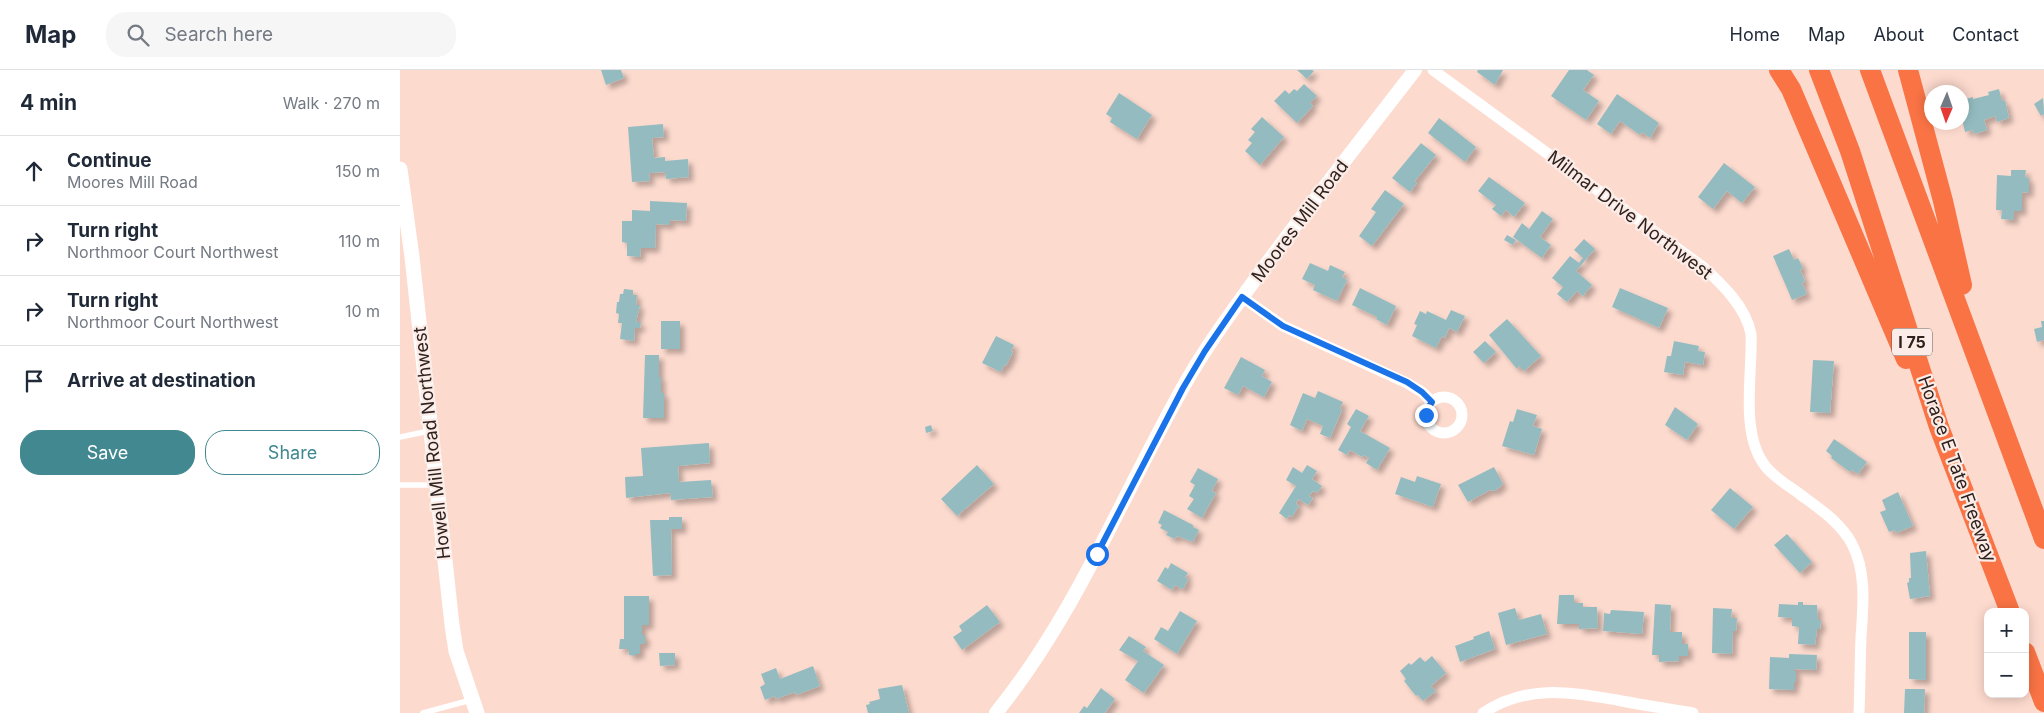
<!DOCTYPE html>
<html lang="en">
<head>
<meta charset="utf-8">
<style>
  body { margin:0; font-family:Inter,sans-serif; background:#f6f6f7; color:#1f2937 }
  .controls { position:absolute; right:15px; bottom:15px; display:grid; overflow:hidden; border-radius:10px; box-shadow:0 2px 12px #0003 }
  .controls button { width:45px; height:45px; display:grid; place-items:center; padding:0; border:0; border-bottom:1px solid #e0e1e3; background:#fff; color:#1f2937; font:25px sans-serif }
  .compass { position:absolute; left:1524px; top:15px; width:45px; height:45px; border-radius:50%; background:#fff; box-shadow:0 2px 12px #0003; rotate:182deg }
  .stop { position:absolute; width:15px; height:15px; margin:-11px; border:4px solid #1a73e8; border-radius:50%; background:#fff }
  .stop.end { background:#1a73e8; border-color:#fff; box-shadow:0 1px 5px #0008 }
  .list { margin:0; padding:0; list-style:none }
  h2 { display:flex; justify-content:space-between; align-items:center; height:65px; margin:0; padding:0 20px; font-size:21px }
  h2 small { font-size:16px; font-weight:400; color:#747a83 }
  .list li { display:grid; grid-template-columns:32px 1fr auto; gap:15px; align-items:center; box-sizing:border-box; height:70px; padding:0 20px; border-top:1px solid #e0e1e3 }
  .list b { display:block; font-size:19px; white-space:nowrap }
  .list p { margin:0; font-size:16px; white-space:nowrap; color:#747a83 }
  .list em { font-size:16px; font-style:normal; color:#747a83 }
  .actions { display:flex; gap:10px; padding:15px 20px }
  .actions a { flex:1; padding:11px 0; border:1px solid #418890; border-radius:20px; text-align:center; font-size:18px; color:#418890 }
  .actions .main { background:#418890; color:#fff }
  .icon { flex:none; width:28px; height:28px; fill:none; stroke:currentColor; stroke-width:2; stroke-linecap:round; stroke-linejoin:round }
  .map { position:relative; flex:none; width:1644px; height:643px; overflow:hidden }
  header { display:flex; align-items:center; gap:30px; box-sizing:border-box; height:70px; padding:0 25px; background:#fff; border-bottom:1px solid #e0e1e3 }
  header strong { font-size:24px }
  nav { display:flex; gap:28px; margin-inline-start:auto; font-size:18px }
  .search { width:350px; height:45px; background:#f6f6f7; display:flex; align-items:center; gap:12px; box-sizing:border-box; padding:0 18px; border-radius:20px; color:#747a83; font-size:19px }
  main { display:flex }
  aside { flex:1; background:#fff }
  .map>svg:first-child { display:block }
</style>
</head>
<body>
<header>
<strong>Map</strong>
<div class="search"><svg class="icon" aria-label="search" viewBox="0 0 24 24"><circle cx="10" cy="10" r="6"/><path d="M15 15l6 6"/></svg>Search here</div>
<nav><a>Home</a><a>Map</a><a>About</a><a>Contact</a></nav>
</header>
<main>
<aside>
<h2>4 min<small>Walk · 270 m</small></h2>
<ul class="list">
<li><svg class="icon" aria-label="ahead" viewBox="0 0 24 24"><path d="M12 20V5M6 11l6-6 6 6"/></svg><div><b>Continue</b><p>Moores Mill Road</p></div><em>150 m</em></li>
<li><svg class="icon" aria-label="right" viewBox="0 0 24 24"><path d="M7 20v-9h11M14 6l5 5-5 5"/></svg><div><b>Turn right</b><p>Northmoor Court Northwest</p></div><em>110 m</em></li>
<li><svg class="icon" aria-label="right" viewBox="0 0 24 24"><path d="M7 20v-9h11M14 6l5 5-5 5"/></svg><div><b>Turn right</b><p>Northmoor Court Northwest</p></div><em>10 m</em></li>
<li><svg class="icon" aria-label="arrive" viewBox="0 0 24 24"><path d="M6 21V4h12l-3 4 3 4H6"/></svg><div><b>Arrive at destination</b></div></li>
</ul>
<div class="actions"><a class="main">Save</a><a>Share</a></div>
</aside>
<div class="map">
<svg width="1644" height="643" viewBox="0 0 1644 643">
  <defs>
    <filter id="shadow"><feDropShadow dx="4.5" dy="4.5" stdDeviation="2.5" flood-color="#0004"/></filter>
  </defs>
  <rect width="100%" height="100%" fill="#fddace"/>
  <path fill="#94bcc0" filter="url(#shadow)" d="M201 0H221L224 8 206 15Z
    M897 0H912L914 1 907 9Z
    M1078 0H1103L1095 15 1077 2Z
    M1169 0H1187L1194 5 1183 20 1199 31 1186 50 1151 26Z
    M904 14 917 26 910 33 913 36 897 53 874 31 885 20 889 24 894 19 897 21Z
    M1599 19 1602 31 1605 30 1609 48 1597 52 1595 46 1584 50 1587 60 1574 64 1573 60 1565 62 1562 49V37L1567 36 1566 29 1573 27V29L1589 25 1588 22Z
    M719 23 752 45 737 69 710 52 712 48 706 44Z
    M1217 24 1259 53 1250 68 1242 62 1240 65 1220 51 1211 64 1197 54Z
    M1643 28 1644 44 1641 46 1634 34Z
    M862 47 884 67 860 95 845 81 852 73 848 70 855 62 851 59Z
    M1039 48 1076 77 1065 92 1028 63Z
    M263 54 264 67 252 68 254 88 265 87V91L288 89 289 107 266 109 265 102 249 103 250 111 232 112 228 57Z
    M1021 73 1036 85 1015 111 1017 113 1010 122 992 108Z
    M1324 93 1355 117 1342 133 1327 121 1313 139 1298 127Z
    M1611 100H1626L1625 107 1629 108V123L1622 122V141H1614V150L1601 149 1602 140H1596L1597 105 1611 106Z
    M1089 107 1125 133 1114 147 1106 140 1101 146 1092 139 1096 135 1078 121Z
    M985 120 1004 134 972 176 959 166 976 142 971 139Z
    M250 131 287 133 286 151 270 150V155L256 154 255 178H241L240 187 227 186V173L222 172V151H232V140L250 141Z
    M1142 141 1153 149 1140 167 1151 175 1142 188 1113 167 1122 153 1129 159Z
    M1107 165 1116 170 1113 175 1104 170Z
    M1184 169 1195 179 1176 201 1192 215 1183 226 1177 221 1167 232 1157 224 1163 217 1152 208 1170 186 1179 193 1181 190 1183 188 1174 180Z
    M1389 179 1394 190 1398 188 1403 198 1400 200 1405 211 1402 213 1407 224 1392 230 1373 186Z
    M910 193 928 201 930 195 945 202 942 207 947 210 937 231 913 220 915 215 902 209Z
    M960 218 996 236 987 255 976 249 977 247 952 235Z
    M1220 218 1268 238 1259 258 1212 237Z
    M224 219 233 220V225H237L236 235H240L236 252H241L240 258H235L234 271 220 269 222 253H218L219 244 216 243 217 232H219L220 224H223Z
    M1051 240 1065 246 1057 262 1049 258 1045 268 1042 266 1036 278 1012 266 1017 255 1014 254 1020 241 1026 244 1027 241 1046 250Z
    M1107 249 1141 286 1124 301 1119 296 1117 299 1089 265Z
    M261 251H280V279H261Z
    M1641 251H1644V270L1637 272 1634 259 1642 257Z
    M596 266 614 275 611 281 613 282 606 296 604 295 601 302 582 293Z
    M1085 271 1096 282 1084 293 1073 282Z
    M1274 271 1299 276 1298 281 1305 282 1303 295 1285 292 1283 305 1264 302 1267 286H1271Z
    M245 285H259V307H261V323H264V348H243Z
    M841 287 865 300 862 306 872 312 864 327 843 316 838 325 824 318Z
    M1413 290 1434 291 1430 343 1410 342Z
    M918 321 943 332 940 338 942 340 930 368 920 364 923 356 907 349 902 361 890 355 903 323 915 328Z
    M1275 337 1298 354 1287 370 1265 355Z
    M956 339 969 346 960 361 990 378 977 400 966 393 969 388 963 385 962 387 950 380 947 385 938 380 951 357 947 354Z
    M1117 339 1137 345 1133 356 1142 359 1134 385 1102 376 1110 351 1113 352Z
    M531 355 533 361 526 363 525 357Z
    M1434 369 1467 392 1458 404 1452 400 1450 402 1431 388 1432 386 1426 381Z
    M309 373 310 393 278 396 279 412 311 410 313 427 271 430 270 423 226 428 225 407 243 406 241 378Z
    M577 395 594 414 557 446 541 429Z
    M907 395 917 401 912 409 922 416 917 423 913 421 909 426 913 428 908 435 898 429 896 434 899 436 892 447 889 445 887 449 879 443 896 416 886 410 893 397 902 403Z
    M1094 397 1103 414 1095 421 1090 420 1068 432 1058 415Z
    M798 398 818 409 812 421 816 423 802 448 787 439 794 429 789 426 795 415 790 412Z
    M1017 406 1041 414 1033 437 995 424 1001 407 1015 412Z
    M1330 418 1353 437 1334 459 1311 440Z
    M1498 422 1513 456 1496 463 1495 460 1489 462 1480 442 1486 440 1482 430Z
    M764 440 793 455V457L799 460 793 472 777 466 775 469 766 465 768 462 760 458 762 455 758 453Z
    M269 447H282V459H271L272 505 253 506 250 450H269Z
    M1387 464 1412 492 1400 503 1374 475Z
    M1526 481 1530 526 1510 529 1507 513 1509 512V508H1511L1510 483Z
    M771 493 788 503 785 507 788 509 784 518 782 519 775 515 772 520 757 511 765 497 768 499Z
    M1159 525H1174V533H1183V537H1197L1198 558 1179 559V554H1157Z
    M224 526H249V555H242V565H245V574H240V584H235V586L229 585 228 579H219L220 569H224Z
    M1398 532H1403V535H1417L1418 550H1421L1420 559H1417L1415 575 1398 574 1399 557 1392 556V548L1378 547 1379 534 1398 535Z
    M1255 534 1271 535 1270 562H1282V574H1288V586H1279V591L1259 592V585H1252Z
    M587 535 600 552 562 580 553 567 562 561 559 556Z
    M1115 538 1119 550 1141 544 1147 564 1106 575 1098 543Z
    M1313 538 1332 539 1331 548H1337L1336 561H1333L1332 584 1312 583Z
    M1211 540 1244 542 1242 564 1203 561 1204 543 1210 544Z
    M780 541 797 551 777 584 754 569 761 557 768 561Z
    M1089 561 1095 579 1060 592 1055 576 1074 569 1073 567Z
    M1509 562H1526V610L1509 609Z
    M729 566 746 577 743 581 764 595 744 623 725 610 738 591 719 580Z
    M259 583H275V595L260 596Z
    M1389 584 1417 585 1416 600 1394 599V601H1396V612H1394V620L1369 619 1370 587 1389 588Z
    M1032 586 1046 603 1031 616 1036 621 1023 631 1018 625 1016 626 1004 611 1006 609 1000 601 1009 593 1011 595 1020 587 1025 592Z
    M413 596 420 616 396 625 395 622 376 629 375 626 365 630 360 617 365 614 361 604 376 598 380 609Z
    M502 615 509 643H468L466 635 470 634 469 632 480 629 478 619Z
    M701 618 715 629 705 643H679L684 636 687 638Z
    M1505 619H1525L1524 643H1504Z"/>
  <g fill="none" stroke-linecap="round" stroke-linejoin="round">
    <path stroke="#fff" stroke-width="5.5" d="M0 367 29 361
      M0 415H35
      M23 643 71 630"/>
    <path stroke="#fff" stroke-width="11" d="M1033 0 1303 197C1322 214 1346 237 1351 264 1353 303 1339 364 1366 397 1375 408 1389 416 1401 425 1420 439 1441 453 1452 474 1467 503 1463 537 1461 567 1460 593 1460 618 1459 643
      M842 227 883 256 1007 313 1022 322 1032 332
      M1026 345a18 18 0 1 1 36 0a18 18 0 1 1-36 0Z
      M1083 643C1127 614 1169 622 1217 630 1242 635 1268 639 1293 643"/>
    <path stroke="#fff" stroke-width="14" d="M596 643C677 543 723 423 786 312 809 272 836 236 862 200 912 132 964 66 1015 0"/>
    <path stroke="#fff" stroke-width="15" d="M0 99 12 187 52 555 56 581 77 643"/>
    <path stroke="#f97345" stroke-width="20" d="M1379 0 1391 19 1506 289
      M1419 0 1450 81 1539 357 1610 542
      M1470 0 1644 469
      M1508 0 1543 131 1562 215
      M1625 582 1644 632"/>
  </g>
  <g fill="none" stroke-linecap="round" stroke-linejoin="round">
    <path stroke="#1a73e8" stroke-width="6" d="M697 484 783 318 805 281 842 227 883 256 1007 312 1022 322 1032 332 1028 338 1026 345"/>
  </g>
  <g text-anchor="middle" stroke-width="4.5" stroke-linejoin="round" paint-order="stroke">
    <rect fill="#fbece7" stroke="#6c5f5a" stroke-width="1" x="1492" y="258.5" width="40" height="27" rx="4"/>
    <g font-size="16" font-weight="bold" fill="#2f221e">
      <text x="1512" y="278">I 75</text>
    </g>
    <g font-size="18" fill="#2f221e" stroke="#fbece7">
      <text transform="translate(1230 145) rotate(37)" y="6">Milmar Drive Northwest</text>
      <text transform="translate(900 151) rotate(-53)" y="6">Moores Mill Road</text>
      <text transform="translate(32 373) rotate(-96)" y="6">Howell Mill Road Northwest</text>
      <text transform="translate(1557 399) rotate(70)" y="6">Horace E Tate Freeway</text>
    </g>
  </g>
</svg>
<div class="controls">
<button>+</button>
<button>−</button>
</div>
<svg class="compass" viewBox="-18 -18 36 36"><path d="M0-13l5 13h-10z" fill="#e53935"/><path d="M0 13l5-13h-10z" fill="#747a83"/></svg>
<div class="stop" style="left:697px;top:484px"></div>
<div class="stop end" style="left:1026px;top:345px"></div>
</div>
</main>
</body>
</html>
